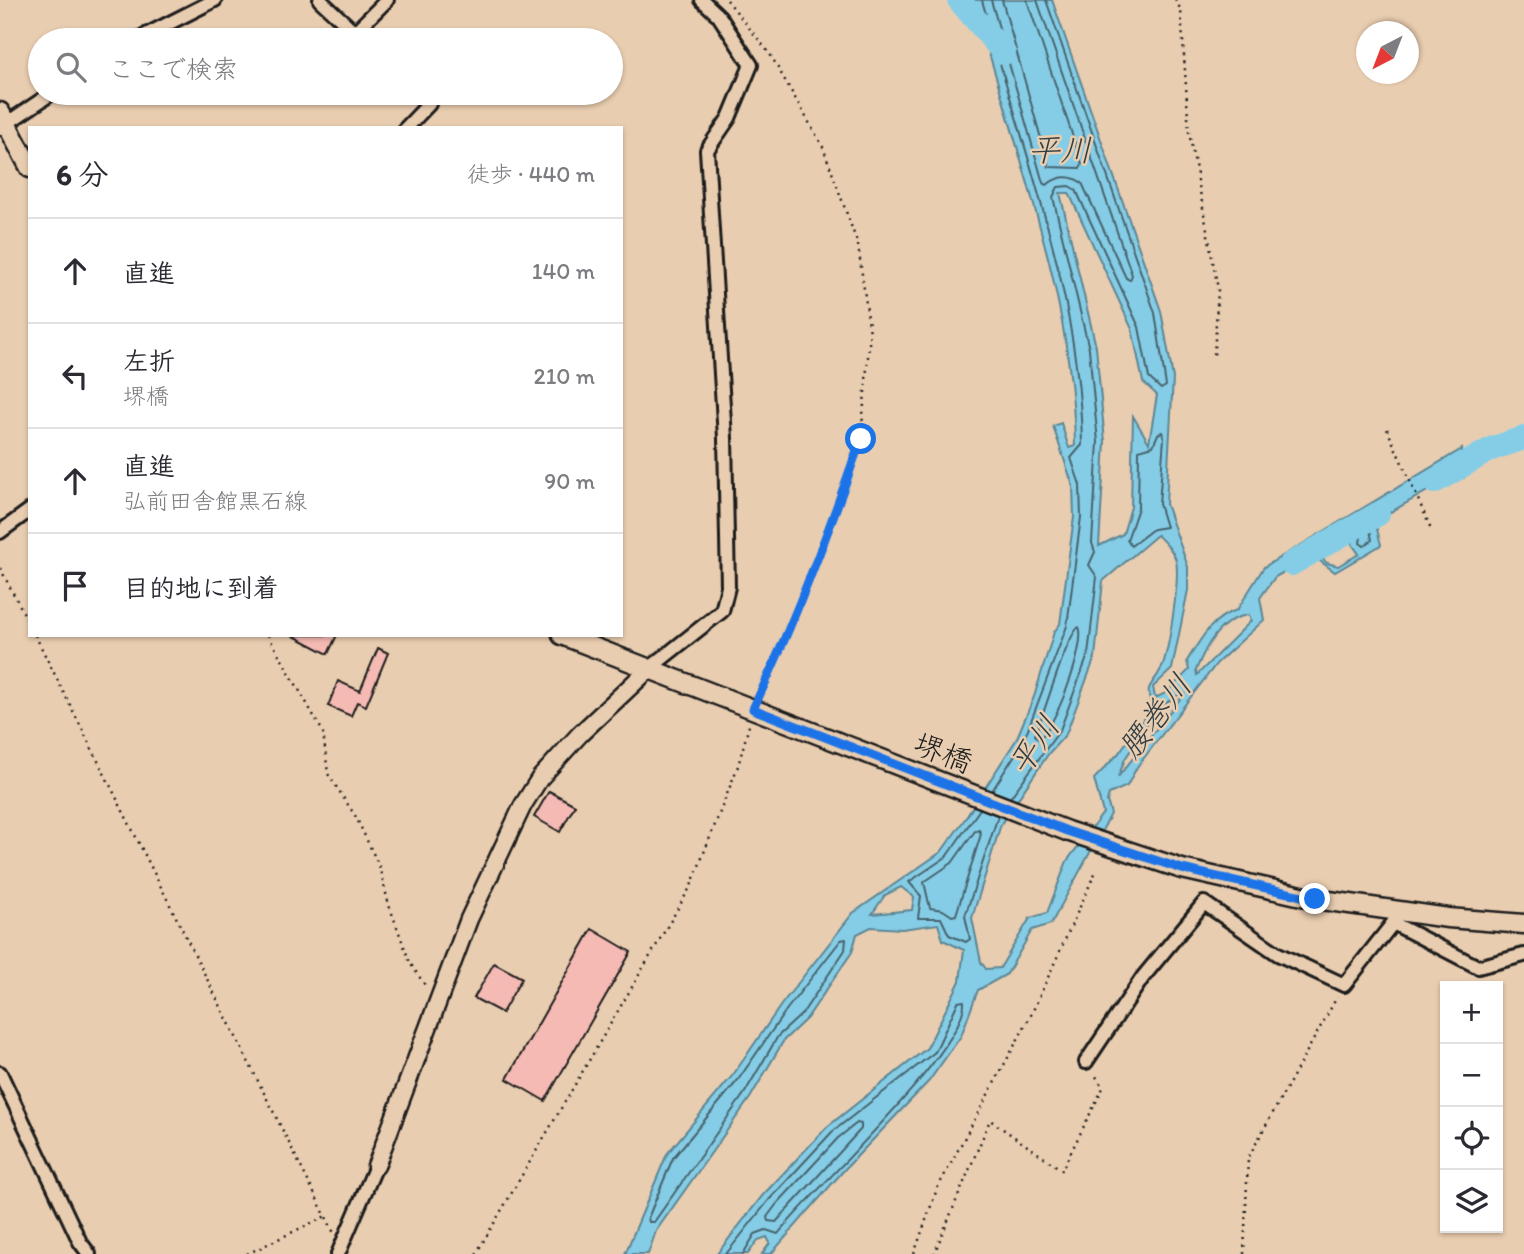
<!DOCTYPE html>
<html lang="ja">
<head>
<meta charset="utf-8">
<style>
  body { margin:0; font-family:Itim,"Klee One",sans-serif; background:#f2f2f3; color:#2b2b33 }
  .controls { position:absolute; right:21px; bottom:21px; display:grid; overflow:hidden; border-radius:0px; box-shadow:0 2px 5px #0004 }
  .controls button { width:63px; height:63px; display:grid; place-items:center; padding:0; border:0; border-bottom:2px solid #e1e1e2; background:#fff; color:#2b2b33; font:35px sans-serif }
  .compass { position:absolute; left:1356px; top:21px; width:63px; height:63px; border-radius:50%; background:#fff; box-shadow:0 2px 5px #0004; rotate:222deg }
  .stop { position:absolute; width:21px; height:21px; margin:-16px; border:5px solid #1a73e8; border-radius:50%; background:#fff }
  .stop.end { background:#1a73e8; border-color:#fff; box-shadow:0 2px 7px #0008 }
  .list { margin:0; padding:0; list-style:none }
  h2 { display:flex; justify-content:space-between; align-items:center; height:91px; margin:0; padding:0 28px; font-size:30px }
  h2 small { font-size:23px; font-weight:400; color:#7c7c81 }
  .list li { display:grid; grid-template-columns:46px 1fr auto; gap:21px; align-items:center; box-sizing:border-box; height:105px; padding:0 28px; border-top:2px solid #e1e1e2 }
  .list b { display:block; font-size:26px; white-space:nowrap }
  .list p { margin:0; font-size:23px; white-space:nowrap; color:#7c7c81 }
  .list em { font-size:23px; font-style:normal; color:#7c7c81 }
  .icon { flex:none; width:38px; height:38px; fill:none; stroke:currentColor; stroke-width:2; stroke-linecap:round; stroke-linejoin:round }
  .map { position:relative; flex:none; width:1524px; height:1254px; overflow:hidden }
  .search { position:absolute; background:#fff; box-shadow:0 2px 5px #0004; left:28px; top:28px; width:595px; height:77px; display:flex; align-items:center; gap:18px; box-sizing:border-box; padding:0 24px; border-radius:38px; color:#7c7c81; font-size:26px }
  .panel { position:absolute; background:#fff; box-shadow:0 2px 5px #0004; left:28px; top:126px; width:595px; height:511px; border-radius:0px }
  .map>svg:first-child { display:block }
</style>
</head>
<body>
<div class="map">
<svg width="1524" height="1254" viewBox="0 0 1524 1254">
  <rect width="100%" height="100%" fill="#e9cdb0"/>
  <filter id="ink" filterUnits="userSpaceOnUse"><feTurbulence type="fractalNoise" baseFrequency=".0143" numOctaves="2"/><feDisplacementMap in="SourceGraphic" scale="14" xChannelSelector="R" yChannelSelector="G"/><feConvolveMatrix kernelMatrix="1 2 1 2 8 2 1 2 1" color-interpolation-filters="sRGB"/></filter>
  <g filter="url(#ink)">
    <path fill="#85cde6" stroke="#5b8695" stroke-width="2" fill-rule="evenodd" d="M974 0H1052L1161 311 1173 378 1166 504 1188 567V590L1172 669 1153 687 1155 698 1166 693 1189 670 1187 661C1200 640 1212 617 1237 610L1264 567 1462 449 1464 478 1445 481 1375 521 1381 545 1335 572 1313 556 1275 577 1260 598 1264 620 1217 663 1137 767 1127 786 1109 794 1107 801 1111 814 1051 924 1032 930 1007 974 978 990 961 1036 929 1081 844 1170 771 1254H762L770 1243 767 1237 758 1240 748 1254H717L763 1195 827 1127 927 1048 960 981 964 950 943 940 938 924 902 929 871 927 857 934 852 952 807 1018 784 1040 750 1098 656 1231 648 1254H625L667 1154 733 1075 781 1005 853 913 941 852 967 816 1016 740 1034 697 1054 632 1060 624 1074 517 1073 486 1053 426 1061 423 1069 448 1075 446C1073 293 1013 146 974 0ZM1060 193H1069L1132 329 1143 382 1157 395 1149 443 1133 416 1131 507 1123 534 1099 546 1105 442 1096 347ZM1345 527 1355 532 1352 544 1359 554 1338 566 1327 563 1317 554 1320 543ZM1157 535C1164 542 1174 551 1176 561 1180 578 1169 653 1161 669 1152 688 1144 682 1152 707L1118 754 1094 779 1103 813 1067 861 1047 913 1030 918 1000 968 986 969 981 962 972 918 1001 824 1049 753 1066 734 1095 657 1103 581ZM1249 615 1251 621 1197 675 1196 670C1206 646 1220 618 1249 615ZM1181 693 1184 694 1118 777 1125 759 1157 709ZM901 887 914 897 912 910 872 914 885 895Z"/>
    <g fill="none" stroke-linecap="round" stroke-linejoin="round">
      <path stroke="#46636d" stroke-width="2" d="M982 0C1021 146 1080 292 1082 445L1071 458 1080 485 1081 517 1067 626 1023 742 992 791
        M991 0 1043 183 1047 185C1057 176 1071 174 1082 183L1126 278 1130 280 1132 275 1037 0
        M1002 0 1049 167 1080 168 1082 164 1027 0
        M1162 432 1164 438 1159 504 1166 527 1153 529 1131 546 1127 540 1138 508 1139 450 1153 446 1158 434Z
        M1364 517 1368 519 1372 540 1364 546 1360 543 1362 531 1357 523Z
        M1079 627C1087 644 1054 732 1038 739L1035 735C1044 715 1067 634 1079 627Z
        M1010 798 1060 730 1088 655 1097 577 1089 565 1095 552 1092 543 1098 442 1089 349 1053 197 1058 187 1069 186 1076 190 1139 327 1149 378 1161 389 1166 386 1155 313 1046 0
        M980 809 946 857 909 882 921 896 918 918H941L949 935 966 942 970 939 965 916 998 816
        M975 831 979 830 981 834 956 915 952 916 943 910 930 908 924 882 952 863Z
        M846 939 845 950 802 1014 778 1036 744 1094 654 1222H649L648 1218 673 1158 738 1080 787 1009 841 940Z
        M857 1123 861 1124V1129L776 1222 768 1221 767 1217 776 1205 838 1138Z
        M726 1254 769 1200 832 1132 935 1052 958 1002 964 1001C968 1049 814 1188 778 1234L766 1230 755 1234 743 1254"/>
      <path stroke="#85cde6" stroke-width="24" d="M959 0 1004 53
        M1434 482 1491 449 1524 438
        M1291 564 1378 514"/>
    </g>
    <path fill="#f6bab4" stroke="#1c1c1c" stroke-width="2" d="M292 635H337L328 654Z
      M378 648 388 653 366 706 357 702 351 716 328 706 338 681 360 691Z
      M549 791 575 805 560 832 534 817Z
      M592 929 631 952 545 1101 507 1079Z
      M494 963 522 978 502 1013 474 998Z"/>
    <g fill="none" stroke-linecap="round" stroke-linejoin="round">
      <defs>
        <path id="minor" d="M320 0 363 40
          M355 32 387 0
          M136 40 215 0
          M0 128 52 93
          M406 128 429 104 416 93
          M0 532 30 510
          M650 668 722 611 728 587 725 438 707 150 729 118 751 65 719 16 702 0
          M1393 923 1478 967 1524 955
          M1086 1062 1143 977 1204 903 1278 954 1344 985 1393 923 1399 911
          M0 1073 80 1242 89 1254
          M338 1254 376 1166"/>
        <path id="tertiary" d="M376 1166 469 919 523 805 540 778 580 734 650 668"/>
        <path id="secondary" d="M0 112 30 168
          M562 635 1067 831 1182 869 1315 899 1448 918 1524 924"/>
      </defs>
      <use href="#minor" stroke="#1c1c1c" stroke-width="18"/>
      <use href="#tertiary" stroke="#1c1c1c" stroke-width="21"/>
      <use href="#secondary" stroke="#1c1c1c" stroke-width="23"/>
      <path stroke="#1c1c1c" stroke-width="2.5" stroke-dasharray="2 5" stroke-linecap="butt" d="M727 0 770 54 823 147 858 245 870 333 861 439 824 545 759 696
        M1175 0 1181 10 1189 132 1218 289 1214 356
        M1387 429 1432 531
        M0 568 30 625
        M35 635 334 1233
        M268 635 323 732 328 774 356 817 379 866 389 905 410 963 427 988
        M247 1254 326 1216
        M476 1254 691 886 738 766 750 722
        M914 1254 937 1189 1031 1015 1097 869
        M934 1254 990 1120 1062 1170 1103 1088 1094 1073
        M1244 1254 1248 1158 1337 997"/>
      <use href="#minor" stroke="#e9cdb0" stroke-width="12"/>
      <use href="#tertiary" stroke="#e9cdb0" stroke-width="16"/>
      <use href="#secondary" stroke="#e9cdb0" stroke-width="18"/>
    </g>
  </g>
  <g fill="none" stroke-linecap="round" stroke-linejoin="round" filter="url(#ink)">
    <path stroke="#1a73e8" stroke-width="9" d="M861 439C829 531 795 621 753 709L1067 831 1182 869 1315 899"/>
  </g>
  <g text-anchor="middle" stroke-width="5" stroke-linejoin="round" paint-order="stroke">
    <g font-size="30" fill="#1c1c1c" stroke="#e9cdb0">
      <text transform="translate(943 753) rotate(21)" y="10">堺橋</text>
    </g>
    <g font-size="32" font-style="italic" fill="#313f44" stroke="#e9cdb0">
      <text x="1060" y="161">平川</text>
      <text transform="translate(1155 716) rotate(-52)" y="11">腰巻川</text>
      <text transform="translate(1034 745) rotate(-56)" y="11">平川</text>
    </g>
  </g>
</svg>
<div class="controls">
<button>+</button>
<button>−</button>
<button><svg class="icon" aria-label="locate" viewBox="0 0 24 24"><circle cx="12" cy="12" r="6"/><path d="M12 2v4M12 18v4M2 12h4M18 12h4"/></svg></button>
<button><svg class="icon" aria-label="layers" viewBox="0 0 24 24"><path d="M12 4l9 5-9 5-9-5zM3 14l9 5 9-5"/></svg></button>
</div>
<svg class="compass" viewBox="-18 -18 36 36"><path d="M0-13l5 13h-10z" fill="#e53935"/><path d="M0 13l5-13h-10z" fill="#7c7c81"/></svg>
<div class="stop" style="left:861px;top:439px"></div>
<div class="stop end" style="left:1315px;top:899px"></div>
<div class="search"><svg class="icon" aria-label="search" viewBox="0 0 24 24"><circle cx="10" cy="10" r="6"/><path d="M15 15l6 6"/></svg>ここで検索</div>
<section class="panel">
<h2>6 分<small>徒歩 · 440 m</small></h2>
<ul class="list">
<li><svg class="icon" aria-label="ahead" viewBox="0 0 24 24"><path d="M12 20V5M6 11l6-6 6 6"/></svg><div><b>直進</b></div><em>140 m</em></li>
<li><svg class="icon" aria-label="left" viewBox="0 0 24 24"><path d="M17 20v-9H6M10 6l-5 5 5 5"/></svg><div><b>左折</b><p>堺橋</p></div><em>210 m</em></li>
<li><svg class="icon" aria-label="ahead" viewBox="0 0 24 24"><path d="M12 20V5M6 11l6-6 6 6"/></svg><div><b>直進</b><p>弘前田舎館黒石線</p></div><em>90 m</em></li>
<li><svg class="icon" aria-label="arrive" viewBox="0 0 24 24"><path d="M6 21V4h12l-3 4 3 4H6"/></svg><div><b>目的地に到着</b></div></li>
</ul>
</section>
</div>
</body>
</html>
